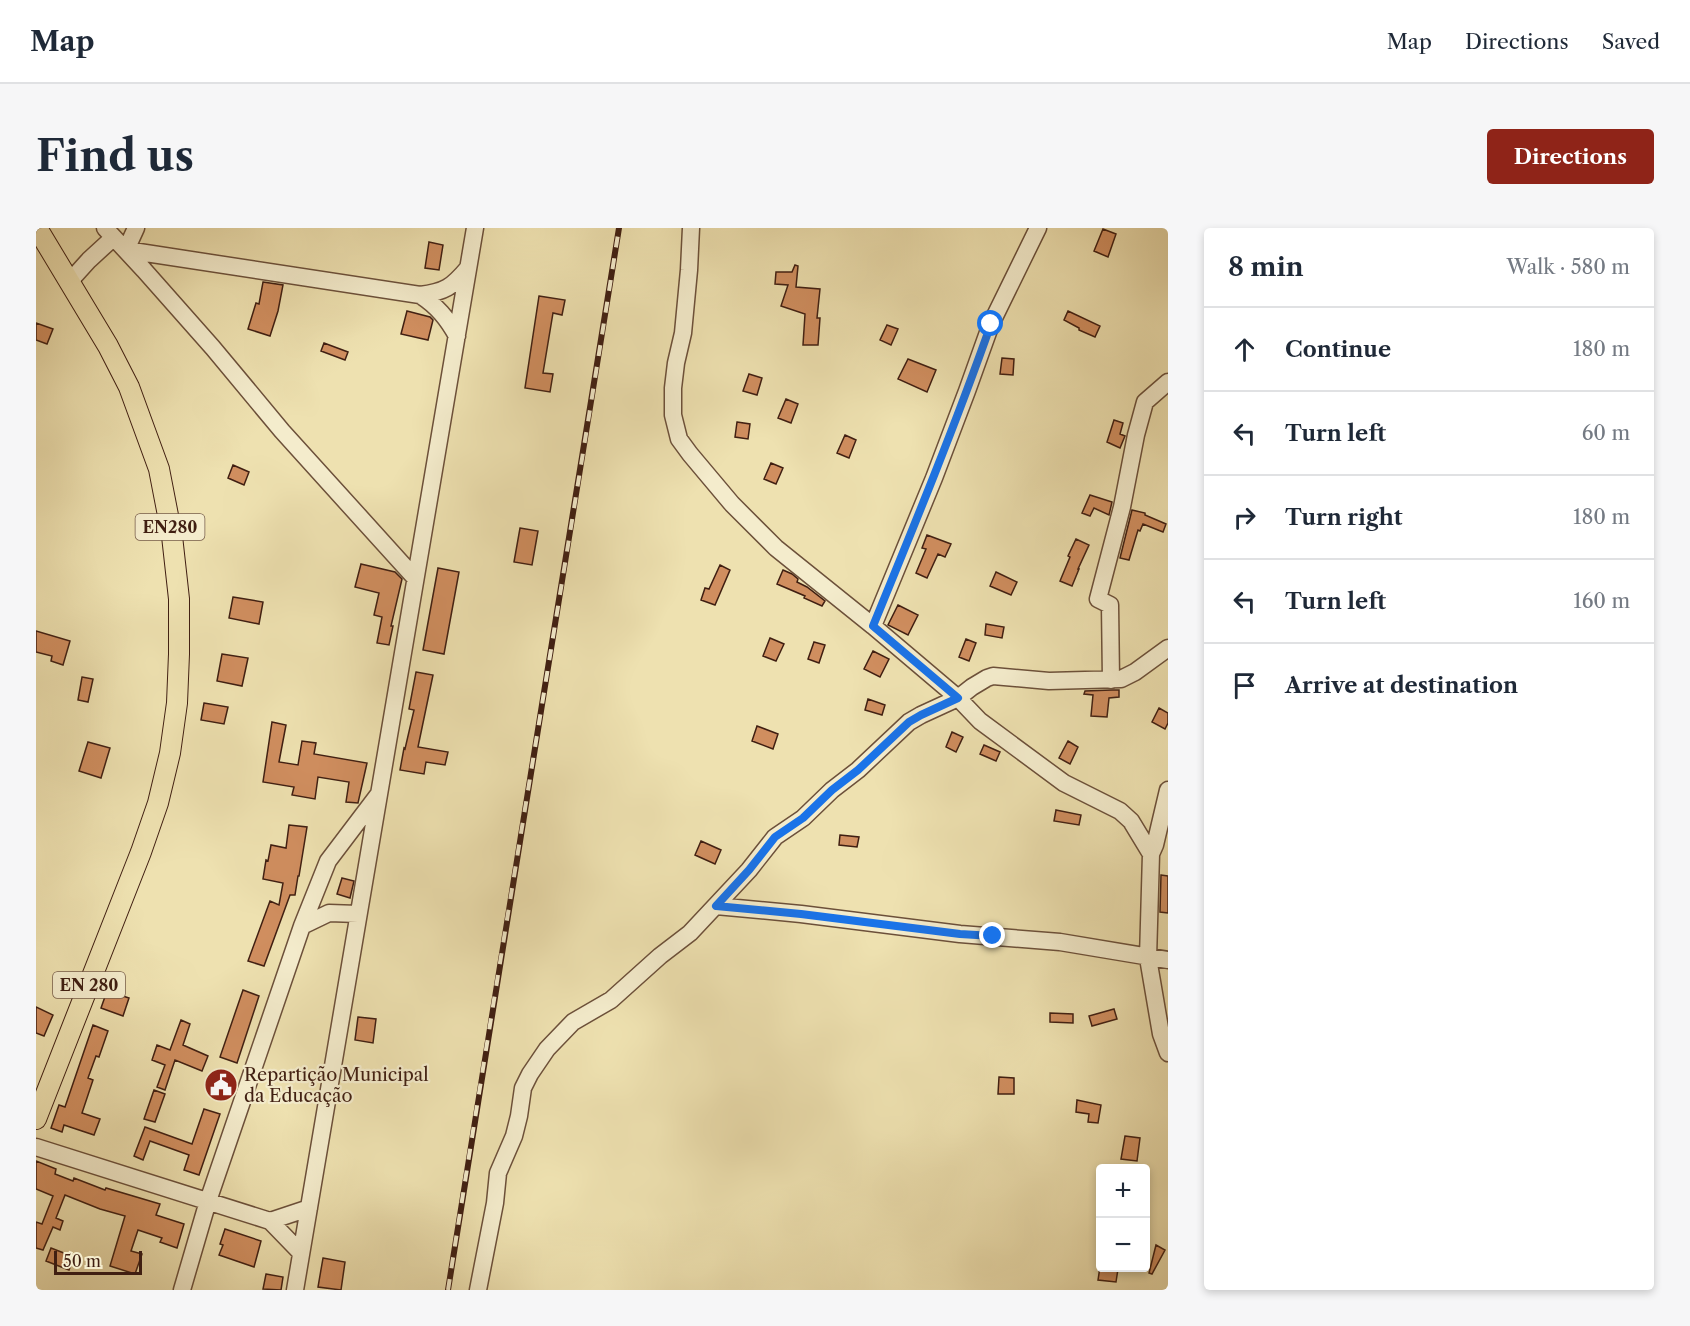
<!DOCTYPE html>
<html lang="en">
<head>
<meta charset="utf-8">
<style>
  body { margin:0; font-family:"Libre Caslon Text",serif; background:#f6f6f7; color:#1f2937 }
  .controls { position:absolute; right:18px; bottom:18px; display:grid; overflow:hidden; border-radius:6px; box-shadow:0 3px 9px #0003 }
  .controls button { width:54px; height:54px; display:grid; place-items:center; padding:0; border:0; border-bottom:2px solid #e0e1e3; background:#fff; color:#1f2937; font:30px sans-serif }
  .scale { position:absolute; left:18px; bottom:15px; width:88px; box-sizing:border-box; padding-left:6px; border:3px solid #401f12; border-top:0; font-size:16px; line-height:21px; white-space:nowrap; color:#401f12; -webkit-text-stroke:4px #f4eccc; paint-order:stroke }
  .stop { position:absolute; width:18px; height:18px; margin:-14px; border:4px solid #1a73e8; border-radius:50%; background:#fff }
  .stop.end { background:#1a73e8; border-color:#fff; box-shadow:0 2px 6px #0008 }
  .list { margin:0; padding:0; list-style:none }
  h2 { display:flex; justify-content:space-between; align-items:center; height:78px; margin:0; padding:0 24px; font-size:26px }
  h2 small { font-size:20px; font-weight:400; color:#747a83 }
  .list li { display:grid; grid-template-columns:39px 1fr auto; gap:18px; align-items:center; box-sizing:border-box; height:84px; padding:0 24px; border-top:2px solid #e0e1e3 }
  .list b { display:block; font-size:22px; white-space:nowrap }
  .list em { font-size:20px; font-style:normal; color:#747a83 }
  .icon { flex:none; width:33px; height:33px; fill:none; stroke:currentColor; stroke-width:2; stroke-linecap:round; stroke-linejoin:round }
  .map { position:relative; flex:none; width:1132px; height:1062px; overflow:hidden; border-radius:6px }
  header { display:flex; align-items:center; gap:36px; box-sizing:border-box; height:84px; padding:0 30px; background:#fff; border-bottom:2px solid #e0e1e3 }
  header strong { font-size:28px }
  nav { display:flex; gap:33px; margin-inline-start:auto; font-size:21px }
  .intro { display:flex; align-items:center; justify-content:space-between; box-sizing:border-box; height:144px; padding:0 36px }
  h1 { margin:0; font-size:42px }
  .button { padding:15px 27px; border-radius:6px; background:#8f2418; color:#fff; font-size:21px; font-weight:700 }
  main { display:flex; gap:36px; padding:0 36px }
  aside { flex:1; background:#fff; border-radius:6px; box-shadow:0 3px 9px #0003 }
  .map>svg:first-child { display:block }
</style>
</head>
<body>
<header>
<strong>Map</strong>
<nav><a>Map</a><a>Directions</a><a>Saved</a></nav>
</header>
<div class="intro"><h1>Find us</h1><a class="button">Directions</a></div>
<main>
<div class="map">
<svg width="1132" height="1062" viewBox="0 0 1132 1062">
  <rect width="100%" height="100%" fill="#eee1b0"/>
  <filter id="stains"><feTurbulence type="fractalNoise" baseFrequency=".00333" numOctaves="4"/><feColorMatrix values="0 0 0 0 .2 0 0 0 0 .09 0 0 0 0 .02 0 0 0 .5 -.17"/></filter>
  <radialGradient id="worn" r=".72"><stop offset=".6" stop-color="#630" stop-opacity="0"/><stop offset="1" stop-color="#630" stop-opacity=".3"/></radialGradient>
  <path fill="#d08e5f" stroke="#401f12" stroke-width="1.5" d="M1067 1 1080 6 1072 29 1058 23Z
    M393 14 407 17 403 42 389 40Z
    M759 37 762 38 760 59 784 61 781 90H784L782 117H767L769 86 745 78 752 57 739 56 740 44H756Z
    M227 54 247 57 242 83 234 108 212 101 220 75 223 76Z
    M503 68 529 72 526 87 517 85 507 145 517 146 514 164 489 160Z
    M371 83 394 89 397 92 392 112 365 106Z
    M1032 83 1064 98 1059 109 1043 102V100L1028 92Z
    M0 95 17 101 11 116 0 112Z
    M851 97 862 101 855 117 844 112Z
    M288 115 312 124 309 132 285 123Z
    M966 130 978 131 977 147 964 146Z
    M872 131 900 142 891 164 862 151Z
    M713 146 726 150 721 167 707 163Z
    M750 171 762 176 755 195 742 190Z
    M1078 192 1087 195 1084 206 1089 208 1084 220 1071 214Z
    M701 194 714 196 712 211 699 209Z
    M809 207 820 212 813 230 801 225Z
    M735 235 747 240 740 256 728 251Z
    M197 237 213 244 208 257 192 250Z
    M1054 267 1076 274 1073 287 1058 280 1054 288 1046 285Z
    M1096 282 1109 285V287L1130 296 1127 304 1107 296 1104 303 1102 302 1093 332 1084 330Z
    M484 300 502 303 496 337 478 334Z
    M891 307 915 316 909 329 902 326 891 350 880 345 890 321 886 320Z
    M1040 311 1053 317 1042 341H1043L1036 358 1024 353 1034 329 1032 328Z
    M325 336 359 344 366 351 355 398H357L353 417 341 415 346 389 338 387 343 365 319 359Z
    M684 337 694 342 679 377 665 372 669 360 673 361Z
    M402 340 423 344 408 426 387 422Z
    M747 342 756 346 762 351 761 354 771 359 789 373 786 378 768 370 769 368 741 356Z
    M960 344 981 354 975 367 954 358Z
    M197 369 227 374 223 396 193 390Z
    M862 377 882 387 872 407 852 397Z
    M950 396 968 399 966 410 949 407Z
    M0 403 34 413 27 437 15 433 16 428 0 424Z
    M734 410 748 416 740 433 727 428Z
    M930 411 940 415 933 433 923 429Z
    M778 414 789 417 783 435 772 431Z
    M837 423 853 431 844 449 828 441Z
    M186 426 212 430 206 458 181 453Z
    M380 444 397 447 382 519 412 524 409 537 390 534 388 546 364 542 368 520 369 521 378 482 373 481Z
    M46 449 57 451 52 474 42 472Z
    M1076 462H1083V469L1073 470 1071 489 1055 488 1057 467 1048 466 1049 463Z
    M832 471 849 477 846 487 829 482Z
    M168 475 192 479 188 496 165 492Z
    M1123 480 1132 485V495L1129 501 1116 494Z
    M236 494 250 497 243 534 262 537 266 513 280 515 278 526 331 535 322 575 310 574 313 554 282 549 279 571 256 567 258 559 227 554Z
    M721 498 742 506 737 521 716 513Z
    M916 504 927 509 920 524 910 519Z
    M1032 513 1042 519 1034 536 1023 530Z
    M52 514 74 520 65 550 43 543Z
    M948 517 964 524 960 533 944 526Z
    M1020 582 1045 587 1043 597 1018 593Z
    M253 597 271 599 263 648H262L259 667H254L228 738 212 733 234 673 243 677 247 655 227 651 230 632 232 633 235 617 250 620Z
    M804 607 823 609 821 619 803 617Z
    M665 613 685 622 679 636 659 627Z
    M1125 647 1132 648V685L1124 684Z
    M306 650 318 653 314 670 301 666Z
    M207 762 223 768 201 835 184 829Z
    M71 763 93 770 87 788 65 780Z
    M0 779 17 787 8 808 0 805Z
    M1078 781 1081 791 1056 798 1053 788Z
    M1014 785 1037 786V795L1014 794Z
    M322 789 340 791 337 815 319 812Z
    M145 792 154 796 147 817 172 828 166 843 139 832 129 862 121 859 129 837 116 832 121 817 134 822Z
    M57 797 72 803 63 829 60 828 52 850 57 852 46 885 64 891 58 907 28 897 26 904 15 900 23 877 29 879Z
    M963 849 978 850V866H962Z
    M118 862 129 866 119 894 108 891Z
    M1041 872 1065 877 1062 895 1052 894 1053 886 1040 884Z
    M168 881 184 886 163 947 148 942 153 927 114 913 107 932 98 928 109 899 156 916Z
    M1089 908 1104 910 1101 933 1085 931Z
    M0 933 20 941 19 946 37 953 38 950 69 962 70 960 124 976 120 987 148 996 141 1020 124 1014 126 1010 102 1002 95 1023 106 1026 99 1046 74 1038 89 988 64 981 29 967 20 990 27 993 24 1002 17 999 7 1022 0 1020V994L6 996 17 968 0 961Z
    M189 1001 225 1013 218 1039 183 1027 187 1017 184 1016Z
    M1120 1017 1129 1022 1116 1046 1113 1045Z
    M15 1020 38 1029 33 1042 10 1033Z
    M287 1030 309 1034 305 1062 282 1059Z
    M1064 1039 1082 1041 1080 1054 1062 1052Z
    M230 1046 247 1049 245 1062 227 1061Z"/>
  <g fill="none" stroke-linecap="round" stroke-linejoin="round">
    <defs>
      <path id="minor" d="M69 0 108 42 177 120 246 203 379 350
        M100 0 90 22 384 67C409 64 416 59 432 40
        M655 0 653 42 647 105 640 135 637 160V187L643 211 654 226 696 276 740 320 837 398 922 470 944 493 1028 555 1084 583 1095 593 1115 626
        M34 53 53 32 77 10
        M384 67C401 78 411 90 421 108
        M837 398 898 250 931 163 955 96 1002 0
        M1075 452 1074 377 1062 371 1086 279 1100 207 1109 174 1132 154
        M1132 562 1119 617 1115 626 1112 730 1125 806 1132 825
        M680 678 765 686 924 706 1024 714 1132 732
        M266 698 293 685 322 686
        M0 919 234 993 265 1025
        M234 993 273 980
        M146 1062 172 973 266 698 292 633 342 567
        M259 1062 439 0
        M442 1062 459 975 462 945 478 908 483 888 487 860 494 846 511 821 537 794 575 772 624 728 654 705 713 642 739 609 767 590 796 562 822 542 873 494 885 487 922 470 936 459 951 450 957 448 1013 453 1085 451 1099 444 1132 420"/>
      <path id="major" d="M0 891 105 624 122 575 134 525 141 475 143 426V371L136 308 123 241 93 159 72 118 1 0"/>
    </defs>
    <use href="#minor" stroke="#6c503a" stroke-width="19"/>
    <use href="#major" stroke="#401f12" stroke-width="22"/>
    <use href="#minor" stroke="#f4eccc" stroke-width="16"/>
    <use href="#major" stroke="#eee1b0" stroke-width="20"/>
    <defs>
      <path id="rail" d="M412 1062C467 708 527 354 583 0"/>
    </defs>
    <use href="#rail" stroke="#401f12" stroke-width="6"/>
    <use href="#rail" stroke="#f4eccc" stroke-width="4" stroke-dasharray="11" stroke-linecap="butt"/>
  </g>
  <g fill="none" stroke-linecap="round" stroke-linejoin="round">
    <path stroke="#1a73e8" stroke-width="8" d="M955 96C919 198 878 298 837 398L922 470 885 487 873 494 822 542 796 562 767 590 739 609 713 642 680 678 765 686 924 706 957 708"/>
  </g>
  <defs>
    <symbol id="civic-disc" viewBox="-11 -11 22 22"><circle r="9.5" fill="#8f2418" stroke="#f4eccc"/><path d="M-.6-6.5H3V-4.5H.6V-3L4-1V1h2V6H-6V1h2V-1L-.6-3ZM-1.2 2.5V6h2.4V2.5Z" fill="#fff"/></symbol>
  </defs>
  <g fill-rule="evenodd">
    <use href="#civic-disc" x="166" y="838" width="38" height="38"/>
  </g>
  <g text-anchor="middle" stroke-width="4.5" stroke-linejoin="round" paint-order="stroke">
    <g fill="#f4eccc" stroke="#765c4a" stroke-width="1.5">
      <rect x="99.5" y="286" width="69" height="26" rx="4.5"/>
      <rect x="17" y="744" width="72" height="26" rx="4.5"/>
    </g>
    <g font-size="16" font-weight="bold" fill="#401f12">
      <text x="134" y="305">EN280</text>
      <text x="53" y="763">EN 280</text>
    </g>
    <g font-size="18" fill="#401f12" stroke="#f4eccc" text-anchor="start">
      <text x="208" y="853">Repartição Municipal<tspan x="208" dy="21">da Educação</tspan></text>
    </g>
  </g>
  <rect width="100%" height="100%" filter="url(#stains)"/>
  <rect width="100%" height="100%" fill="url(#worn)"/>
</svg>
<div class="controls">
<button>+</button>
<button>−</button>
</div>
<div class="scale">50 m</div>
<div class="stop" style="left:955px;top:96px"></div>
<div class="stop end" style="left:957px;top:708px"></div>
</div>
<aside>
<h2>8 min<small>Walk · 580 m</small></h2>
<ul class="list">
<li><svg class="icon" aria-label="ahead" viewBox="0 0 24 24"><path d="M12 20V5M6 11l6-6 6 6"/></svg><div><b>Continue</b></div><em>180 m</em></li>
<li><svg class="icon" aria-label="left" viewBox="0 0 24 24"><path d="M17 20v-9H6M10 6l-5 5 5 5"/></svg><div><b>Turn left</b></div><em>60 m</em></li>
<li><svg class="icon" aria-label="right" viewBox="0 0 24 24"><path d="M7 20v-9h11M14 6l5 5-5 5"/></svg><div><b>Turn right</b></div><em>180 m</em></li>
<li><svg class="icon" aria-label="left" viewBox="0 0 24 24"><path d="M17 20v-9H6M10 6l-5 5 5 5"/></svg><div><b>Turn left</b></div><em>160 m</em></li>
<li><svg class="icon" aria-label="arrive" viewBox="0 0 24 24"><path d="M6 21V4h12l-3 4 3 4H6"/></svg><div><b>Arrive at destination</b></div></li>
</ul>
</aside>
</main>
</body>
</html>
